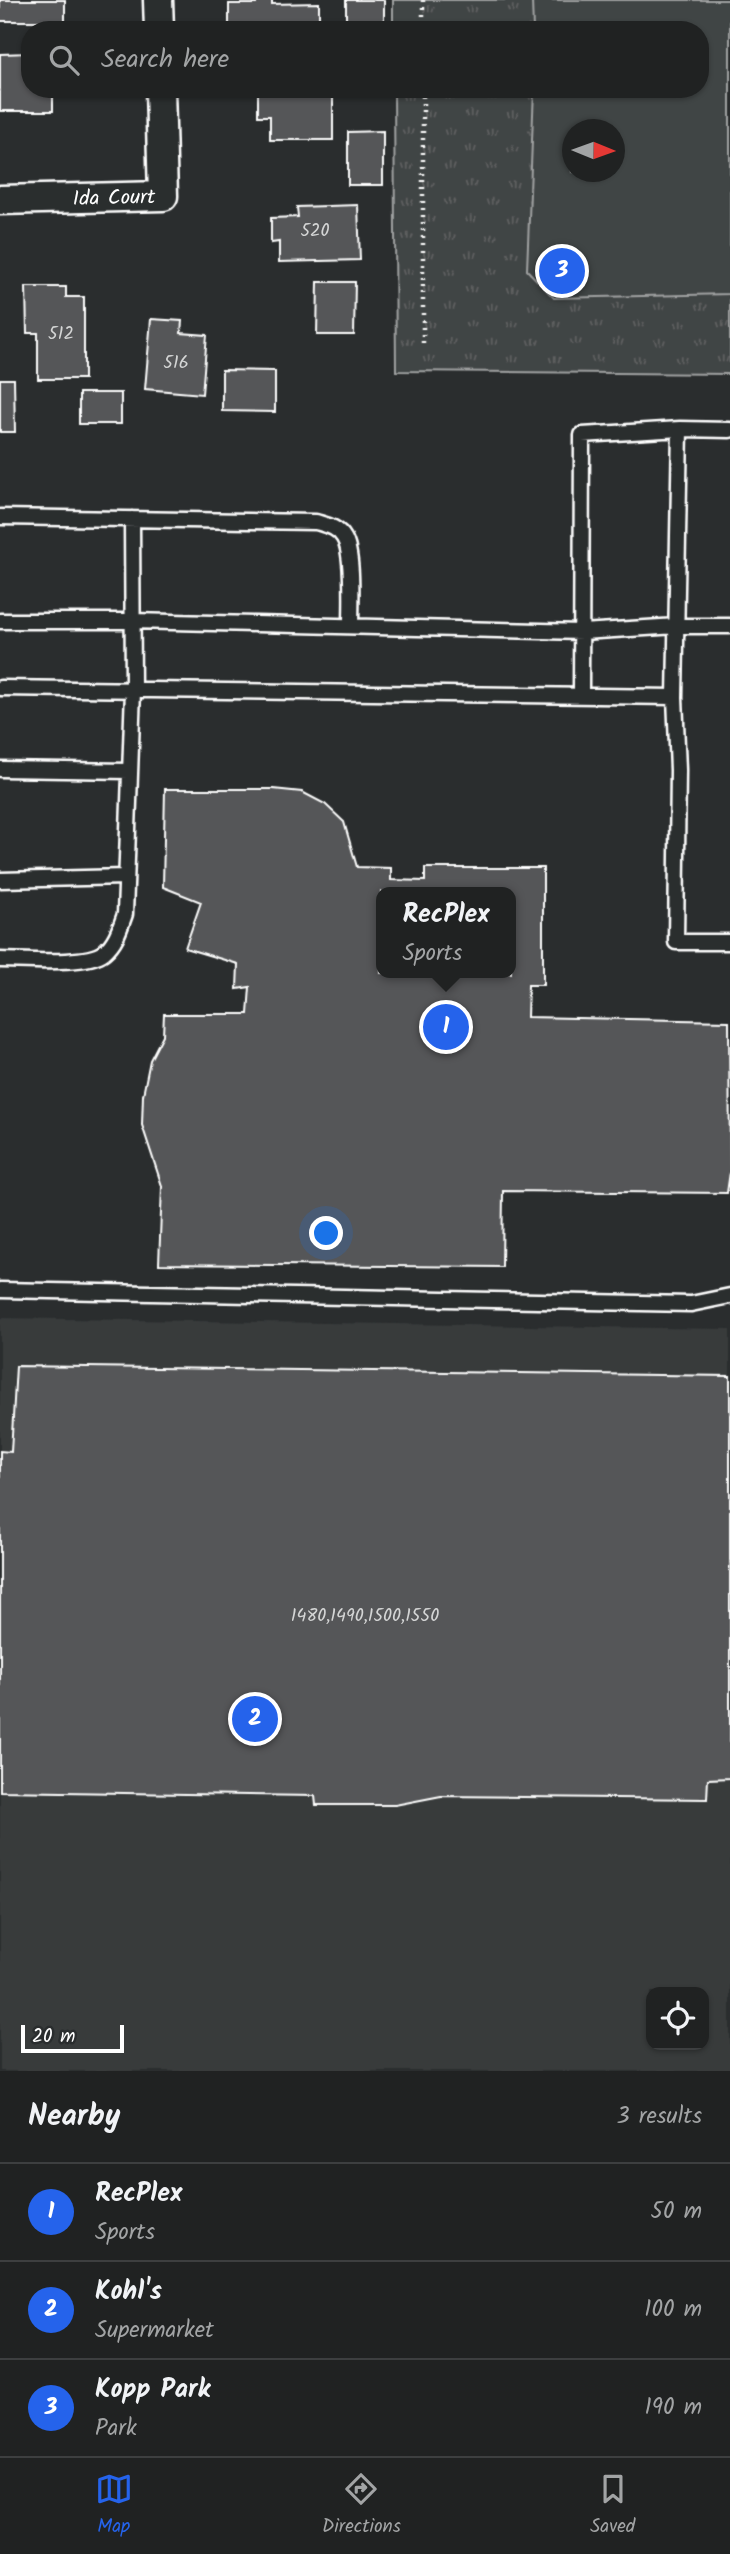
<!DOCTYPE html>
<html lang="en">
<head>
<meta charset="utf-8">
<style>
  body { margin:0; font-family:Kalam,sans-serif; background:#2d2f2f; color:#f1f3f6 }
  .controls { position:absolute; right:21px; bottom:21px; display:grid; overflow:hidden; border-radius:14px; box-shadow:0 2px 5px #0004 }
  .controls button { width:63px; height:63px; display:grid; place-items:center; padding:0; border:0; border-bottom:2px solid #3d3f40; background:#202222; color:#f1f3f6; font:35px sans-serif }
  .compass { position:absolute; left:562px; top:119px; width:63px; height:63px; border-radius:50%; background:#202222; box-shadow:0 2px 5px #0004; rotate:91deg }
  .scale { position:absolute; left:21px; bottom:18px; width:103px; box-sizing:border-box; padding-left:7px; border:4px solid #fff; border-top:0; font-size:19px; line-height:24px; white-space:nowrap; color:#fff; -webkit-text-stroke:5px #2a2d2e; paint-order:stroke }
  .you { position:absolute; left:327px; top:1234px; width:24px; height:24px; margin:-18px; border:5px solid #fff; border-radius:50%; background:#1a73e8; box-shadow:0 0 0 10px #1a73e833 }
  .badge { display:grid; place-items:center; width:46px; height:46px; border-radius:50%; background:#2563eb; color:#fff; font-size:23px; font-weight:700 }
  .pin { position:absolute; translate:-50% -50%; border:4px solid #fff; box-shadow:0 2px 7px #0006 }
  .popup { position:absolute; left:376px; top:887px; width:140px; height:91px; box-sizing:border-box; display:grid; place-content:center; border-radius:14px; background:#202222; filter:drop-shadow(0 2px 5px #0005); font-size:23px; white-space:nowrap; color:#a2a4a5 }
  .popup b { font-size:26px; color:#f1f3f6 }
  .popup::after { content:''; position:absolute; left:50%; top:100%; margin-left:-14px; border:14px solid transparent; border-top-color:#202222 }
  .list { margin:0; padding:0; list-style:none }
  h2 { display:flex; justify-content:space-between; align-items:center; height:91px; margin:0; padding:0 28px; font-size:30px }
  h2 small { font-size:23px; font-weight:400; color:#a2a4a5 }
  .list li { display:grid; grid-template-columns:46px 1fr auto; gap:21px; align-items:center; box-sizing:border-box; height:98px; padding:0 28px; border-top:2px solid #3d3f40 }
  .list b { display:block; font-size:26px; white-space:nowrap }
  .list p { margin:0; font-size:23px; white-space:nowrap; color:#a2a4a5 }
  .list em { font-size:23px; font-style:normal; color:#a2a4a5 }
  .icon { flex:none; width:38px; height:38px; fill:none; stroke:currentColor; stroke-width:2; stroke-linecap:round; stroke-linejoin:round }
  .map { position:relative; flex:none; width:730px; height:2071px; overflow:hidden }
  .search { position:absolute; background:#202222; box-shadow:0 2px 5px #0004; left:21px; right:21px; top:21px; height:77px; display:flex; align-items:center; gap:18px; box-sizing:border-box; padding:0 24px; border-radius:28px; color:#a2a4a5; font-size:26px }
  .sheet { height:385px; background:#202222 }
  nav { display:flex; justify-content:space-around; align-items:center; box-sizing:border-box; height:98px; border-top:2px solid #3d3f40; background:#202222; font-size:19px; color:#a2a4a5 }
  nav a { display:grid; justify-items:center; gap:4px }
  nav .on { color:#2563eb }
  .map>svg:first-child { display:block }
</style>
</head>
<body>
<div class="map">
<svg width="730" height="2071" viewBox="0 0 730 2071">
  <defs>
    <pattern id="park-tufts" width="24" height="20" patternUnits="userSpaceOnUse" patternTransform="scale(1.75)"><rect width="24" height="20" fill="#414445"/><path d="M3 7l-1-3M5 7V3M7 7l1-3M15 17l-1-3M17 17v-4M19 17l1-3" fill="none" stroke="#5e6061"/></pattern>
  </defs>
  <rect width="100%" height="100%" fill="#2a2d2e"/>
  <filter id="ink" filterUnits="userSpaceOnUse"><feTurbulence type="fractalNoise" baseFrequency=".0143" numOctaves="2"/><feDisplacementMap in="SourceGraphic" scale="14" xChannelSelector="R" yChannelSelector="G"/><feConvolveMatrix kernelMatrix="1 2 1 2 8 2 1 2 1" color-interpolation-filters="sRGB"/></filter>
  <g filter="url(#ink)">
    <path fill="#373a3b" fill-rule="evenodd" d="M0 1318 730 1329V2071H0ZM651 1992H704V2045H651Z"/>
    <path fill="url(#park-tufts)" stroke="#a0a2a2" stroke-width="2" fill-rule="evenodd" d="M393 0H730V374L396 371 394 89H700V30H393ZM572 130H614V172H572Z"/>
    <path fill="#414445" stroke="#a0a2a2" stroke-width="2" fill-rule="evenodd" d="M532 0H730V294L554 298 527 270 534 89H700V30H533ZM572 130H614V172H572Z"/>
    <path fill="#555758" stroke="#fff" stroke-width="2" fill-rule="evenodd" d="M0 0H65V21H0Z
      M256 0H272V4L319 3V30H229V4H256Z
      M346 0H384V30H346Z
      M30 53V89H53V111H0V54Z
      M258 89H333V140H270V116H258Z
      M383 131V185H348V132Z
      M358 205 360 260 279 262V242L271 243V218L298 217 297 207Z
      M318 282H355L354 335H317Z
      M26 287H66V297H84V379H38V333H27Z
      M151 319 182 321 181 333 207 335 202 394 145 389Z
      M222 370 275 371V412L222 411Z
      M0 379H14L15 432H0Z
      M79 393H121V424H79Z
      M165 789H273L302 792 325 804 344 822 357 867 391 868V880L425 881V868H543V985H528L527 1017 729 1021 730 1172 727 1193 503 1191 502 1267 159 1264 162 1186 142 1125 143 1095 150 1060 163 1035 164 1014H248L250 987 237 989 238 964 185 948 201 902 163 887ZM381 892H511V973H381Z
      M16 1366 730 1376V1778L708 1779 707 1799 441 1796 395 1805H316L315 1796 0 1791V1451L11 1452Z"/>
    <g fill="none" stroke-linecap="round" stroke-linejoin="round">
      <defs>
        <path id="lane" d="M730 430 680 429 675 697 678 770 676 942H730
          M0 517 316 522C326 525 338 527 344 538 354 554 351 606 351 626
          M0 621H132L582 632 677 626H730
          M0 688 675 697
          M581 696 582 435 680 429
          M0 769 129 771
          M0 880 126 877
          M0 960C23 960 87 966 104 952 116 942 120 928 125 914L133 690 132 519
          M0 1290 691 1304 730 1296"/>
        <g id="street">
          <path d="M158 0 159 30"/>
          <path id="s1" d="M0 200 163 196 160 89"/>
        </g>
      </defs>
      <use href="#lane" stroke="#fff" stroke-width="19"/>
      <use href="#street" stroke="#fff" stroke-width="33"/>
      <path stroke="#fff" stroke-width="4.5" stroke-dasharray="2 5" stroke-linecap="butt" d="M423 0V30
        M423 89V347"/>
      <use href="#lane" stroke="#2a2d2e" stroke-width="14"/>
      <use href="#street" stroke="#2a2d2e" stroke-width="28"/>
    </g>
  </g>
  <g text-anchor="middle" stroke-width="5" stroke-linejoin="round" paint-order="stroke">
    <g font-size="18" fill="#d4d5d5">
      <text x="315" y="236">520</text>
      <text x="61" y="339">512</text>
      <text x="176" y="368">516</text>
      <text x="365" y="1621">1480,1490,1500,1550</text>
    </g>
    <g font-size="21" fill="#fff" stroke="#2a2d2e">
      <text dy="7" stroke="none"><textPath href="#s1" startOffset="114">Ida Court</textPath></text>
    </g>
  </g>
</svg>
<div class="controls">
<button><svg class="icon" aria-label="locate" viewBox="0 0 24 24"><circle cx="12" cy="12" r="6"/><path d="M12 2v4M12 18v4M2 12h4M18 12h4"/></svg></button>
</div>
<svg class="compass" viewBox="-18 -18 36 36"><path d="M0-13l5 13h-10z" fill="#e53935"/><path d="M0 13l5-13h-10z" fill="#a2a4a5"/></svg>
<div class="scale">20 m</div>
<div class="you"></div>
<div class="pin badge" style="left:446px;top:1027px">1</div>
<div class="popup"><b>RecPlex</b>Sports</div>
<div class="pin badge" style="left:255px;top:1719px">2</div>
<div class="pin badge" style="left:562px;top:271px">3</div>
<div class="search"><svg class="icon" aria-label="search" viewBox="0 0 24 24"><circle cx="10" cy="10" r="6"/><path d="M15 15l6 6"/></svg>Search here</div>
</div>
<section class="sheet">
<h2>Nearby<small>3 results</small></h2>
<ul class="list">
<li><span class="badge">1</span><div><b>RecPlex</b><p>Sports</p></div><em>50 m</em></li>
<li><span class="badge">2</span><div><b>Kohl's</b><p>Supermarket</p></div><em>100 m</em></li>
<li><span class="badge">3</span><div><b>Kopp Park</b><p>Park</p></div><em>190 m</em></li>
</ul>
</section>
<nav>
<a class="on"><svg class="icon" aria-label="map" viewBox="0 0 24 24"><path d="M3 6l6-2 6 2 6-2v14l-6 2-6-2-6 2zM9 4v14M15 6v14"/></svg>Map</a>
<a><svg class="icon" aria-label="directions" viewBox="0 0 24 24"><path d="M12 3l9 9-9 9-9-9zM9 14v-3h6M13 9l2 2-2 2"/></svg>Directions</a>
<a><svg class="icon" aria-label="saved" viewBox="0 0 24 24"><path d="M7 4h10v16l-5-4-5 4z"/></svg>Saved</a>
</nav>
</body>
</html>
